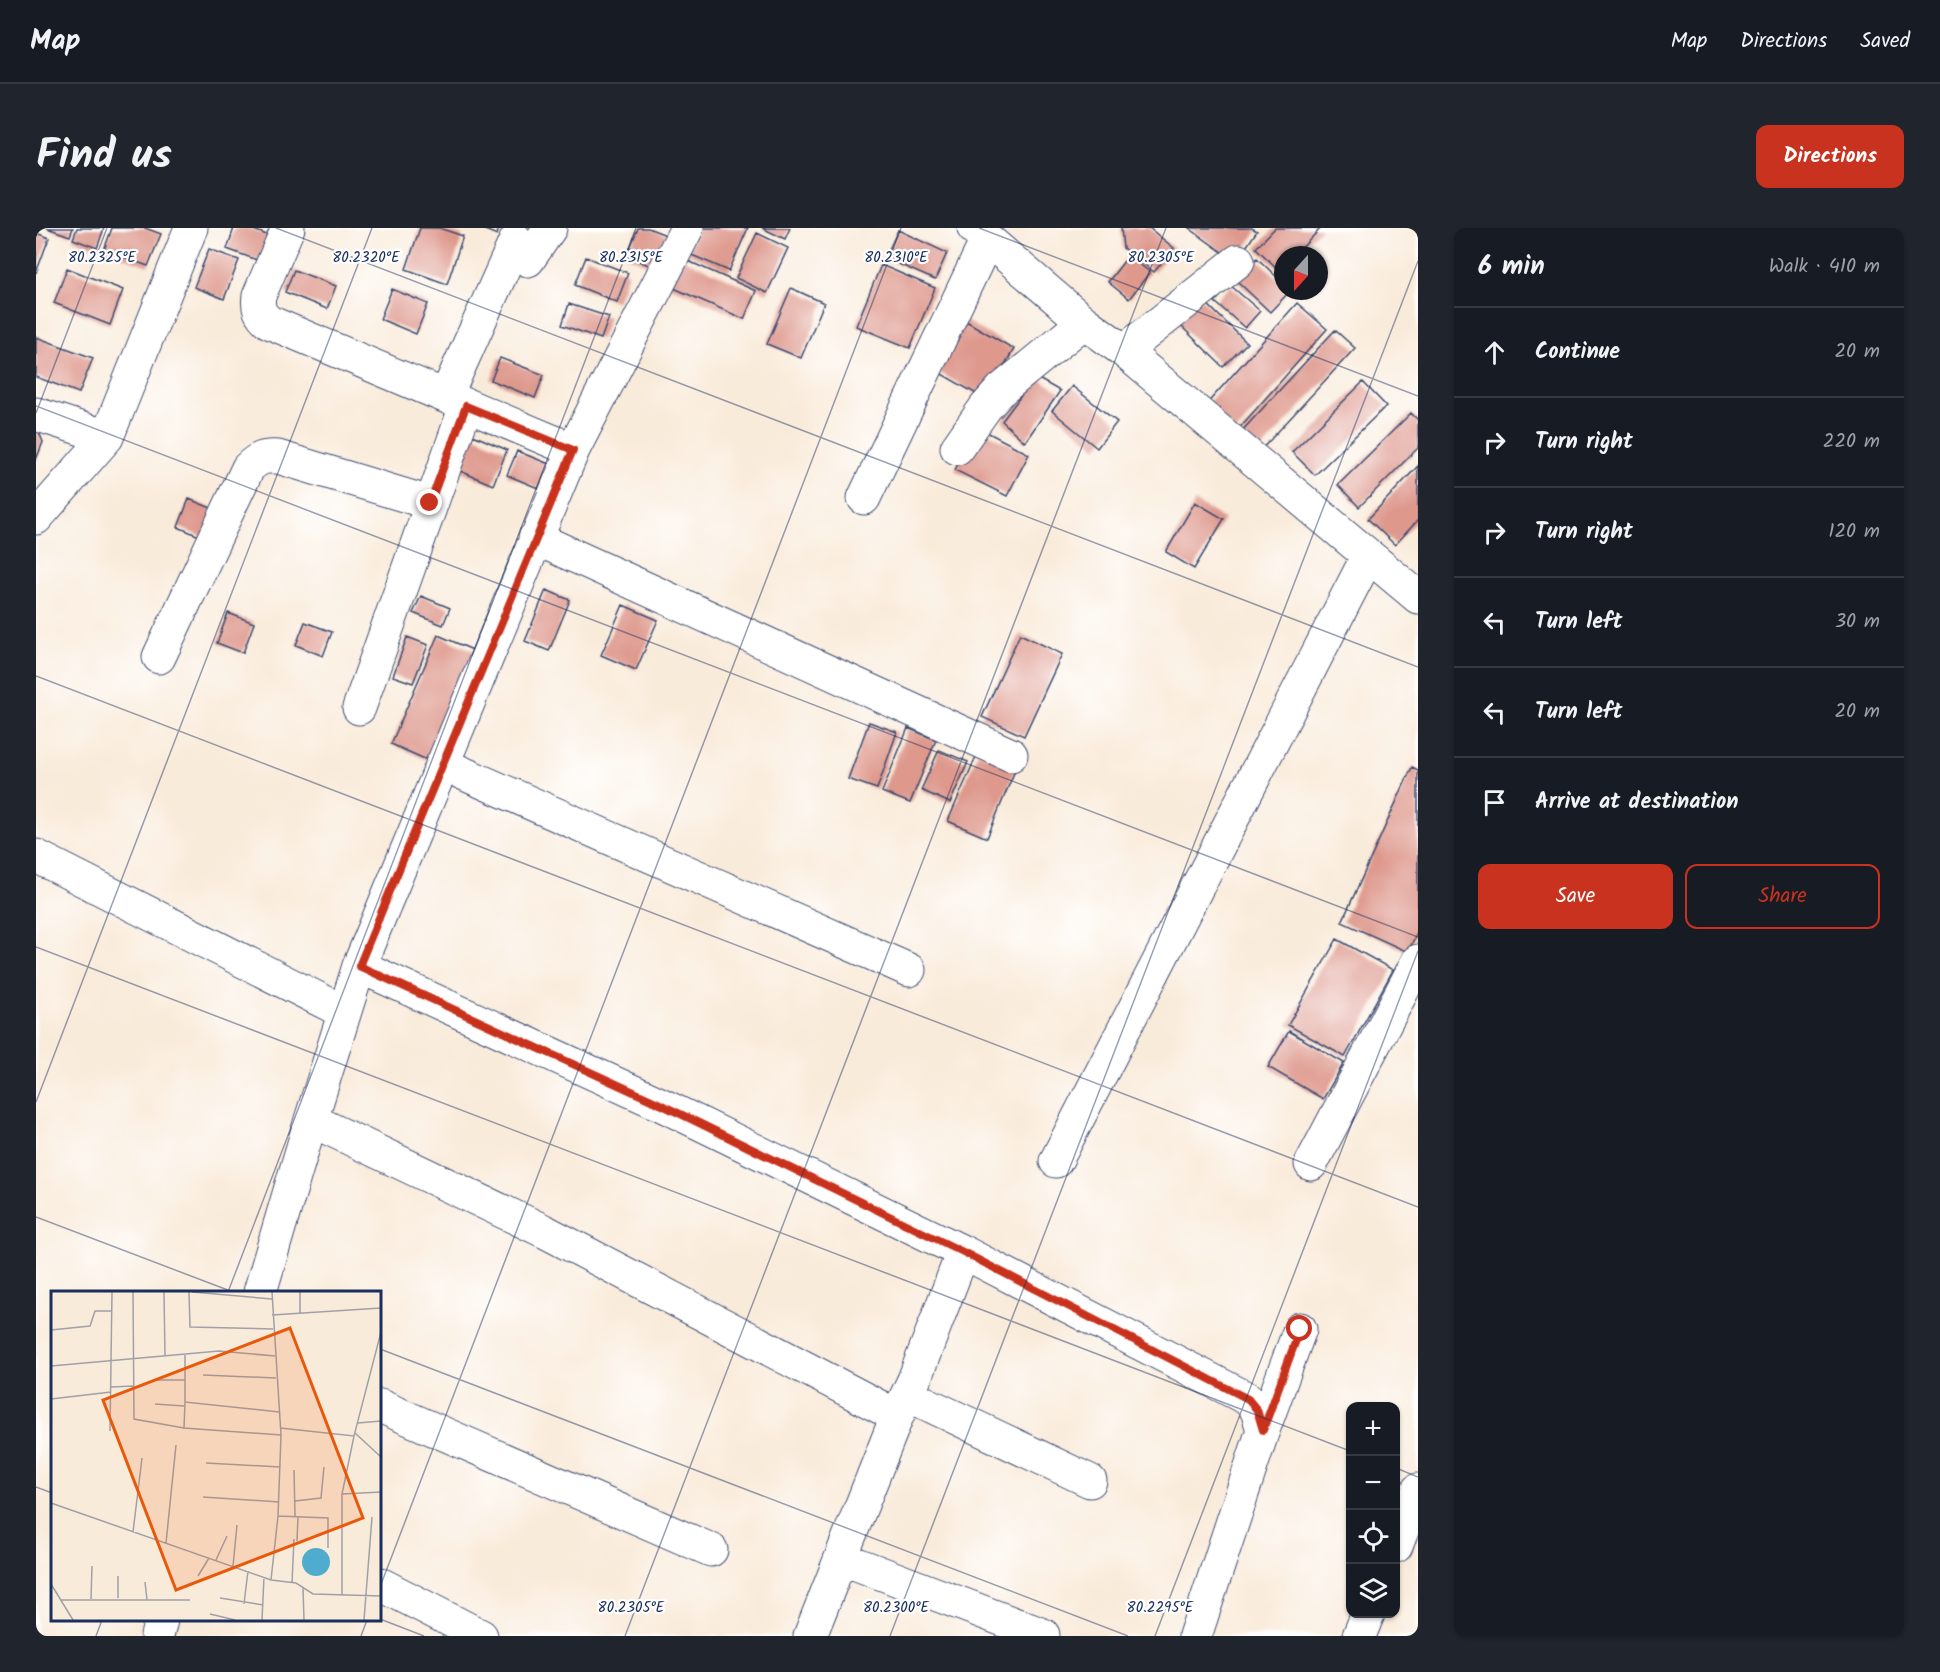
<!DOCTYPE html>
<html lang="en">
<head>
<meta charset="utf-8">
<style>
  body { margin:0; font-family:Kalam,sans-serif; background:#20242c; color:#f1f3f6 }
  .controls { position:absolute; right:18px; bottom:18px; display:grid; overflow:hidden; border-radius:12px; box-shadow:0 2px 4px #0004 }
  .controls button { width:54px; height:54px; display:grid; place-items:center; padding:0; border:0; border-bottom:2px solid #363941; background:#171b24; color:#f1f3f6; font:30px sans-serif }
  .compass { position:absolute; left:1238px; top:18px; width:54px; height:54px; border-radius:50%; background:#171b24; box-shadow:0 2px 4px #0004; rotate:201deg }
  .stop { position:absolute; width:18px; height:18px; margin:-14px; border:4px solid #c8321e; border-radius:50%; background:#fff }
  .stop.end { background:#c8321e; border-color:#fff; box-shadow:0 2px 6px #0008 }
  .list { margin:0; padding:0; list-style:none }
  h2 { display:flex; justify-content:space-between; align-items:center; height:78px; margin:0; padding:0 24px; font-size:26px }
  h2 small { font-size:20px; font-weight:400; color:#9ea1a6 }
  .list li { display:grid; grid-template-columns:39px 1fr auto; gap:18px; align-items:center; box-sizing:border-box; height:90px; padding:0 24px; border-top:2px solid #363941 }
  .list b { display:block; font-size:22px; white-space:nowrap }
  .list em { font-size:20px; font-style:normal; color:#9ea1a6 }
  .actions { display:flex; gap:12px; padding:18px 24px }
  .actions a { flex:1; padding:14px 0; border:2px solid #c8321e; border-radius:12px; text-align:center; font-size:21px; color:#c8321e }
  .actions .main { background:#c8321e; color:#fff }
  .icon { flex:none; width:33px; height:33px; fill:none; stroke:currentColor; stroke-width:2; stroke-linecap:round; stroke-linejoin:round }
  .map { position:relative; flex:none; width:1382px; height:1408px; overflow:hidden; border-radius:12px }
  header { display:flex; align-items:center; gap:36px; box-sizing:border-box; height:84px; padding:0 30px; background:#171b24; border-bottom:2px solid #363941 }
  header strong { font-size:28px }
  nav { display:flex; gap:33px; margin-inline-start:auto; font-size:21px }
  .intro { display:flex; align-items:center; justify-content:space-between; box-sizing:border-box; height:144px; padding:0 36px }
  h1 { margin:0; font-size:42px }
  .button { padding:15px 27px; border-radius:12px; background:#c8321e; color:#fff; font-size:21px; font-weight:700 }
  main { display:flex; gap:36px; padding:0 36px }
  aside { flex:1; background:#171b24; border-radius:12px; box-shadow:0 2px 4px #0004 }
  .map>svg:first-child { display:block }
</style>
</head>
<body>
<header>
<strong>Map</strong>
<nav><a>Map</a><a>Directions</a><a>Saved</a></nav>
</header>
<div class="intro"><h1>Find us</h1><a class="button">Directions</a></div>
<main>
<div class="map">
<svg width="1382" height="1408" viewBox="0 0 1382 1408">
  <rect width="100%" height="100%" fill="#fff"/>
  <filter id="ink" filterUnits="userSpaceOnUse"><feTurbulence type="fractalNoise" baseFrequency=".0167" numOctaves="2"/><feDisplacementMap in="SourceGraphic" scale="12" xChannelSelector="R" yChannelSelector="G"/><feConvolveMatrix kernelMatrix="1 2 1 2 8 2 1 2 1" color-interpolation-filters="sRGB"/></filter>
  <filter id="wash" filterUnits="userSpaceOnUse"><feTurbulence type="fractalNoise" baseFrequency=".008" numOctaves="4" result="noise"/><feDisplacementMap in="SourceGraphic" scale="24" xChannelSelector="R" yChannelSelector="G"/><feGaussianBlur stdDeviation="1.35" result="paint"/><feColorMatrix in="noise" values="0 0 0 0 0 0 0 0 0 0 0 0 0 0 0 0 0 1.4 0 .05"/><feComposite in="paint" operator="in"/></filter>
  <g filter="url(#wash)">
    <rect width="100%" height="100%" fill="#f9ebda"/>
    <g id="blocks">
      <path fill="#de988c" d="M11 0H37L34 8Z
        M41 0H68L61 20 37 11Z
        M76 0H109L125 6 112 38 68 22Z
        M198 0H213L238 10 229 35 191 21Z
        M384 0H403L427 8 411 56 370 41Z
        M444 0H463L461 7Z
        M602 0H612L635 9 622 41 591 28Z
        M662 0H712L693 43 651 25Z
        M726 0H754L749 11Z
        M1085 0H1113L1138 20 1118 44 1087 20Z
        M1153 0H1216L1221 3 1200 34Z
        M1239 0H1285L1259 27H1247V40L1244 43 1220 20Z
        M862 2 911 25 899 52 849 30Z
        M0 5 13 10 0 45Z
        M721 5 752 20 731 65 700 50Z
        M173 21 203 32 188 71 158 59Z
        M1092 28 1114 44 1093 71 1072 54Z
        M550 29 592 45 581 74 539 57Z
        M643 29 720 63 708 91 631 57Z
        M1221 30 1247 55V63H1254L1234 84 1200 52Z
        M845 37 899 60 874 120 820 98Z
        M31 40 87 62 74 97 18 75Z
        M258 42 300 58 291 81 249 64Z
        M1194 57 1224 83 1209 100 1179 74Z
        M755 60 788 75 765 130 731 116Z
        M356 61 392 76 380 106 344 91Z
        M1165 70 1211 115 1187 139 1141 94Z
        M1261 75 1291 101 1198 206 1168 179Z
        M533 76 573 89 565 111 526 97Z
        M925 90 978 121 949 171 897 141Z
        M1299 102 1319 120 1224 223 1204 205Z
        M0 109 57 130 43 165 0 149Z
        M464 130 508 147 499 170 455 152Z
        M999 149 1024 163 989 214 966 193Z
        M1327 154 1350 178 1279 247 1256 224Z
        M1036 158 1081 194 1061 220 1016 183Z
        M1375 185 1382 192V220L1323 279 1302 257Z
        M941 199 993 226 971 268 919 242Z
        M0 203 3 204 7 214 0 232Z
        M437 207 471 222 457 257 422 242Z
        M481 223 518 238 509 263 471 247Z
        M1382 238V292L1359 317 1332 291Z
        M153 271 180 282 168 310 142 299Z
        M1159 274 1188 291 1158 341 1130 324Z
        M510 362 534 372 513 423 489 413Z
        M385 368 414 380 407 397 377 385Z
        M587 377 622 392 600 442 565 427Z
        M192 385 218 395 207 425 181 415Z
        M269 394 296 404 287 428 260 417Z
        M984 406 1026 426 988 508 946 489Z
        M402 407 439 423 391 532 355 516Z
        M371 409 392 417 377 455 357 448Z
        M833 494 861 504 841 561 812 551Z
        M872 500 900 512 874 575 846 564Z
        M903 522 932 534 914 575 885 562Z
        M942 524 980 540 951 610 912 593Z
        M1376 539 1382 542V702L1372 724 1306 694Z
        M1301 711 1357 742 1309 829 1252 797Z
        M1253 803 1308 835 1287 871 1232 839Z"/>
    </g>
  </g>
  <g filter="url(#ink)">
    <use href="#blocks" fill-opacity="0" stroke="#3c4b71" stroke-width="1.5"/>
    <g fill="none" stroke-linecap="round" stroke-linejoin="round">
      <defs>
        <path id="minor" d="M252 0 223 68C221 80 224 86 233 94L537 222
          M938 0 1048 94 1088 123 1382 369
          M492 32 514 0
          M1088 123 1202 33
          M410 168 480 12
          M0 186 71 209
          M921 220 949 180 966 161 1048 94
          M828 270 951 12
          M0 290 71 209 155 0
          M499 310 975 527
          M123 429 212 240C222 230 228 228 242 229L394 275
          M323 480 430 178
          M406 536 873 742
          M0 628 308 784
          M275 892 510 1004 861 1188 878 1152 927 1024 624 876 323 738
          M1020 933 1332 328
          M1275 936 1382 733
          M927 1024 1212 1171 1221 1182 1227 1202 1159 1408
          M224 1064 275 892 323 738 537 222 651 0
          M872 1167 1054 1253
          M344 1178 675 1322
          M1227 1202 1264 1101
          M1360 1318 1382 1262
          M805 1330 1007 1407
          M344 1356 445 1408
          M121 1408 125 1392
          M774 1408 861 1188
          M1323 1408 1332 1386"/>
      </defs>
      <use href="#minor" stroke="#3c4b71" stroke-width="35"/>
      <use href="#minor" stroke="#fff" stroke-width="33"/>
    </g>
  </g>
  <g fill="none" stroke-linecap="round" stroke-linejoin="round" filter="url(#ink)">
    <path stroke="#c8321e" stroke-width="8" d="M394 275 430 178 537 222 323 738 624 876 927 1024 1212 1171 1221 1182 1227 1202 1264 1101"/>
  </g>
  <path fill="none" stroke="#1b2f5e" stroke-width="1.5" stroke-opacity="0.45" d="M240 0 1382 439M943 0 1382 168M0 178 1382 709M0 185 71 0M0 448 1382 979M0 719 1314 1223M0 874 336 0M0 989 197 1064M192 1064 600 0M344 1121 1092 1408M1360 1240 1382 1249M0 1259 16 1265M344 1359 865 0M344 1391 388 1408M60 1408 66 1392M325 1408 331 1392M589 1408 1130 0M854 1408 1382 33M1119 1408 1382 723"/>
  <g transform="translate(15 1063)">
    <rect width="330" height="330" fill="#f9ebda"/>
    <path d="M251 271a14 14 0 1 1 28 0a14 14 0 1 1-28 0Z" fill="#50acce"/>
    <path fill="none" stroke="#a0a0a8" stroke-width="1.5" d="M82 1 83 128 133 137M113 1 114 65M138 1 139 36 222 38M141 1 221 8M249 22V1M221 24 330 17M0 39 39 35 44 20H60M0 75 168 60 224 65M152 84 225 87M102 89H134M60 96 82 95M0 108 60 101M134 111V64M104 113 133 115M228 121 134 111 133 137 230 144M307 132 330 130M229 137 303 145 330 41M59 140 61 1M304 142 330 166M155 172 229 176M243 179 244 225M291 203 330 201M152 206 228 211M244 210 270 207 273 176M0 212 220 289 245 292 262 303 330 305M227 225 277 227V257M82 241 91 167M246 250 247 226M115 252 125 154M165 269 176 245M182 275 186 234M67 285V307M147 285 158 267M220 289 227 225 230 144 221 1M94 291 96 309M241 292 243 248M0 293 22 329M252 297 253 329M291 304V203L303 145M169 307 212 314M40 308 41 275M9 309H139M193 313 197 280M159 323 184 329M211 329 213 286M313 329 321 226"/>
    <path fill="#e8590c" fill-opacity="0.15" stroke="#e8590c" stroke-width="3" d="M239 37 312 227 125 299 52 109Z"/>
    <rect width="330" height="330" fill="none" stroke="#1b2f5e" stroke-width="3"/>
  </g>
  <g font-size="15" text-anchor="middle" fill="#1b2f5e" stroke="#fff" stroke-width="4.5" stroke-linejoin="round" paint-order="stroke">
    <text x="66" y="34">80.2325°E</text>
    <text x="595" y="34">80.2315°E</text>
    <text x="860" y="34">80.2310°E</text>
    <text x="1125" y="34">80.2305°E</text>
    <text x="330" y="34">80.2320°E</text>
    <text x="595" y="1384">80.2305°E</text>
    <text x="860" y="1384">80.2300°E</text>
    <text x="1124" y="1384">80.2295°E</text>
  </g>
</svg>
<div class="controls">
<button>+</button>
<button>−</button>
<button><svg class="icon" aria-label="locate" viewBox="0 0 24 24"><circle cx="12" cy="12" r="6"/><path d="M12 2v4M12 18v4M2 12h4M18 12h4"/></svg></button>
<button><svg class="icon" aria-label="layers" viewBox="0 0 24 24"><path d="M12 4l9 5-9 5-9-5zM3 14l9 5 9-5"/></svg></button>
</div>
<svg class="compass" viewBox="-18 -18 36 36"><path d="M0-13l5 13h-10z" fill="#e53935"/><path d="M0 13l5-13h-10z" fill="#9ea1a6"/></svg>
<div class="stop" style="left:1264px;top:1101px"></div>
<div class="stop end" style="left:394px;top:275px"></div>
</div>
<aside>
<h2>6 min<small>Walk · 410 m</small></h2>
<ul class="list">
<li><svg class="icon" aria-label="ahead" viewBox="0 0 24 24"><path d="M12 20V5M6 11l6-6 6 6"/></svg><div><b>Continue</b></div><em>20 m</em></li>
<li><svg class="icon" aria-label="right" viewBox="0 0 24 24"><path d="M7 20v-9h11M14 6l5 5-5 5"/></svg><div><b>Turn right</b></div><em>220 m</em></li>
<li><svg class="icon" aria-label="right" viewBox="0 0 24 24"><path d="M7 20v-9h11M14 6l5 5-5 5"/></svg><div><b>Turn right</b></div><em>120 m</em></li>
<li><svg class="icon" aria-label="left" viewBox="0 0 24 24"><path d="M17 20v-9H6M10 6l-5 5 5 5"/></svg><div><b>Turn left</b></div><em>30 m</em></li>
<li><svg class="icon" aria-label="left" viewBox="0 0 24 24"><path d="M17 20v-9H6M10 6l-5 5 5 5"/></svg><div><b>Turn left</b></div><em>20 m</em></li>
<li><svg class="icon" aria-label="arrive" viewBox="0 0 24 24"><path d="M6 21V4h12l-3 4 3 4H6"/></svg><div><b>Arrive at destination</b></div></li>
</ul>
<div class="actions"><a class="main">Save</a><a>Share</a></div>
</aside>
</main>
</body>
</html>
